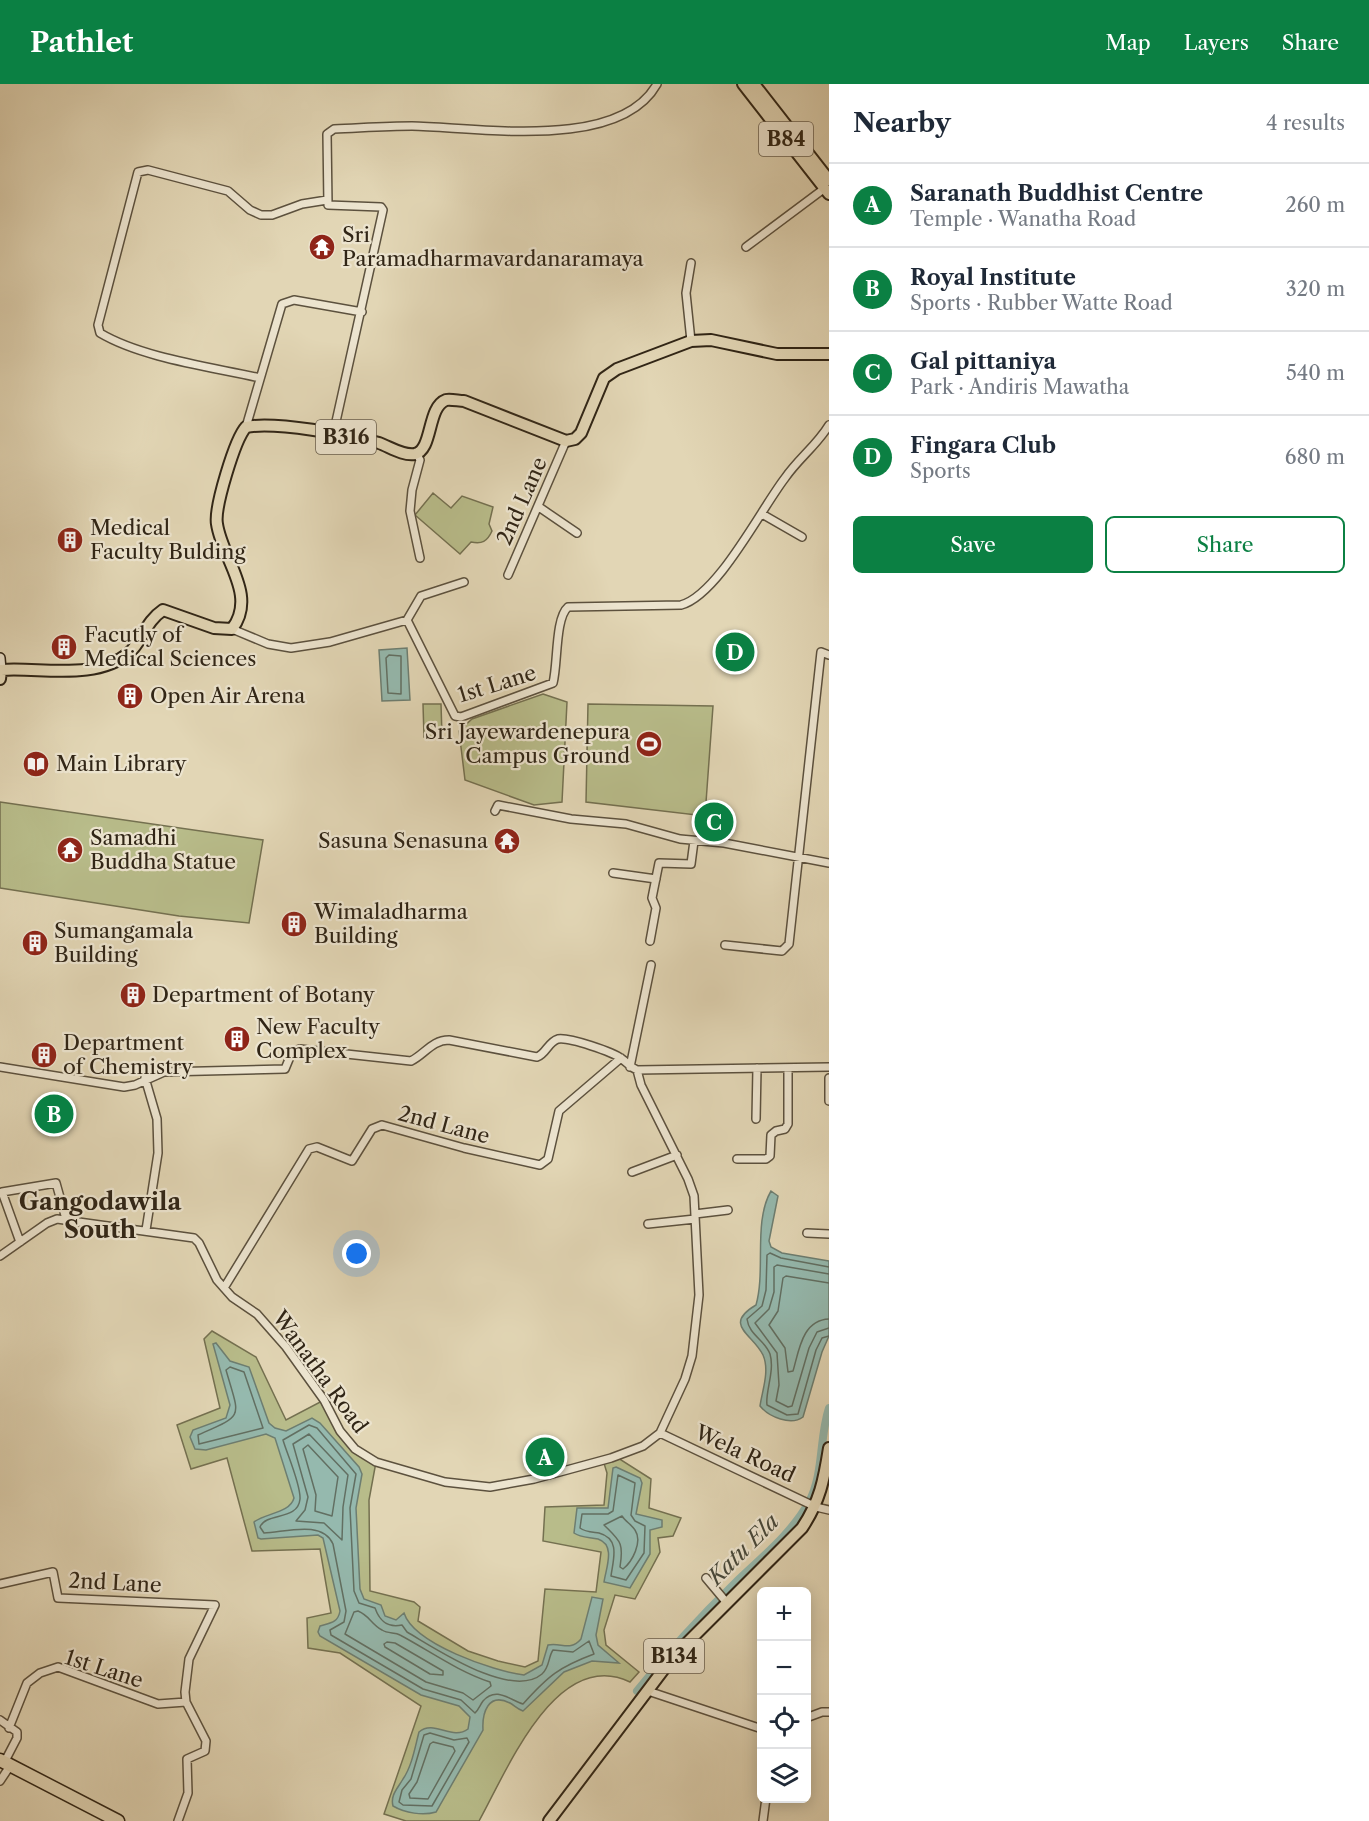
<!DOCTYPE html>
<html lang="en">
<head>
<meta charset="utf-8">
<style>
  body { margin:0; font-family:"Libre Caslon Text",serif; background:#f6f6f7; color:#1f2937 }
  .controls { position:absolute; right:18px; bottom:18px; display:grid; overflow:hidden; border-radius:9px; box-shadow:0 3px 15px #0003 }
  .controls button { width:54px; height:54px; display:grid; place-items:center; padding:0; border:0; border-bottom:2px solid #e0e1e3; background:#fff; color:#1f2937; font:30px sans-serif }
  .you { position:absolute; left:357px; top:1170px; width:21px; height:21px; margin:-15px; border:4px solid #fff; border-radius:50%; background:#1a73e8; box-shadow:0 0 0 9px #1a73e833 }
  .badge { display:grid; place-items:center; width:39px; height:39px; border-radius:50%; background:#0b8043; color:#fff; font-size:20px; font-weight:700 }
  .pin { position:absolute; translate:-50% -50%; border:3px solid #fff; box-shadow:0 2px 6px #0006 }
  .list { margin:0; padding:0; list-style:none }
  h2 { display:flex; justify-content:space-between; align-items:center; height:78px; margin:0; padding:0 24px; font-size:26px }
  h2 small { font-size:20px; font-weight:400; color:#747a83 }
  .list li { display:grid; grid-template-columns:39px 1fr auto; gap:18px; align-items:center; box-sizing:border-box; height:84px; padding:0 24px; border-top:2px solid #e0e1e3 }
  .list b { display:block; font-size:22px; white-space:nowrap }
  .list p { margin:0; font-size:20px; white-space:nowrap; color:#747a83 }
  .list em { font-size:20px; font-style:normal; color:#747a83 }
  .actions { display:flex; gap:12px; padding:18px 24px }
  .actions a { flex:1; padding:14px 0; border:2px solid #0b8043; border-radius:9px; text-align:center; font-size:21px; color:#0b8043 }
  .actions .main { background:#0b8043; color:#fff }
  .icon { flex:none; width:33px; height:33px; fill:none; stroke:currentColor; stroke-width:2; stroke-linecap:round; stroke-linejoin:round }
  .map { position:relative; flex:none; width:829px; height:1737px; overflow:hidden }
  header { display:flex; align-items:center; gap:36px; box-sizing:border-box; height:84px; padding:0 30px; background:#0b8043; color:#fff }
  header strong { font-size:28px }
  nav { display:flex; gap:33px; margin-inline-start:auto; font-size:21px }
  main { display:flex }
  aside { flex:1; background:#fff }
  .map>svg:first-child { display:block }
</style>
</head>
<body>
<header>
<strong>Pathlet</strong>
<nav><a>Map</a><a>Layers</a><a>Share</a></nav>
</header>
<main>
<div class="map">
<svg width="829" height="1737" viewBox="0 0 829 1737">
  <rect width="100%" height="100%" fill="#e2d6b5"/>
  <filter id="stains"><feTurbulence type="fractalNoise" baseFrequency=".00333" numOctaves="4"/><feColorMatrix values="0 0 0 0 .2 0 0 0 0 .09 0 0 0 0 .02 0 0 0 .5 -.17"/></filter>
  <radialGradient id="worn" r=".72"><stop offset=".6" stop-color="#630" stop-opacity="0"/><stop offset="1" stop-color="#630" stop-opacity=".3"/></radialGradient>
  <path fill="#b8bc8a" stroke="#747050" stroke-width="1.5" d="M433 409 451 424 462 412 493 423 489 440 492 447C487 458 482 460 471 458L460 470 415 431Z
    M543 610 567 618 562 718 534 721 465 696 459 647 472 635Z
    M423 620H441L442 652 424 653Z
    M588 620 713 622 705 732 586 718Z
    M0 718 263 756 249 839 179 832 0 804Z
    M212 1247 256 1273 286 1336 324 1316 355 1365 376 1378 369 1416 370 1507 414 1518 420 1523 418 1537 468 1567 498 1577 525 1583 538 1577 545 1505 596 1508 601 1468 543 1457 545 1423 604 1421 607 1389 603 1376 615 1372 651 1395 649 1424 681 1434 673 1452 658 1454 660 1468 635 1515 615 1511 604 1546 606 1561 639 1588 630 1598C556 1562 506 1689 479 1737H406L384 1730 421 1622 340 1569 308 1564 307 1534 331 1529 320 1465 252 1467 227 1374 191 1385 177 1341 220 1324 204 1255Z"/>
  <path fill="#95b9ae" stroke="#6d7e71" stroke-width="1.5" d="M407 564 410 616 382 617 379 566Z
    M771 1107 778 1112 769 1157 771 1163 782 1169 829 1177V1252L822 1268 803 1333C791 1342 769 1333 760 1322 762 1307 770 1287 763 1271 753 1250 722 1241 756 1221 766 1186 753 1138 771 1107Z
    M216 1259 230 1277 249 1283 269 1339 275 1344 286 1347 312 1334 320 1339 359 1383 362 1390 356 1424 360 1505 364 1515 381 1521 385 1532 396 1536 404 1529C414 1560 493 1587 524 1591L542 1581 548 1561C561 1558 570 1568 581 1555L592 1513 603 1515 596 1551 598 1561 619 1579 592 1577 564 1588 523 1627C517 1625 515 1622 510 1619 488 1608 482 1629 483 1646L436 1728C423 1732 405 1729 393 1722 390 1711 398 1704 403 1695 412 1682 415 1663 419 1648 434 1635 452 1657 468 1645L470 1633 459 1622 421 1611 320 1552 318 1548 320 1542C330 1539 338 1539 340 1527L323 1454 318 1451 261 1455 258 1454 254 1438C266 1429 290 1429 294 1414L275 1354 266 1350 206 1366 195 1365 190 1353 193 1346 226 1334 230 1321 213 1260Z
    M616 1383 640 1394 642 1399 636 1430 662 1436V1443L650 1446V1470L630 1504 604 1498C606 1484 616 1461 598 1455 590 1453 581 1454 574 1449L577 1424H608L613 1384Z"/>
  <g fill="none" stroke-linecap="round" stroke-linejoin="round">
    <path stroke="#626f62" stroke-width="1.5" d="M389 571 401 572V610L388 609 386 574Z
      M829 1183 781 1174 770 1169 767 1171 766 1206 762 1222 747 1235C749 1251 765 1256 770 1270 775 1287 765 1308 767 1321L787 1331 798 1330 816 1266 822 1254 829 1252
      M829 1190 777 1181 774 1183V1208L769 1225 755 1239 777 1269 779 1301 776 1317 788 1323 792 1322 809 1264 817 1248 829 1244
      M829 1199 786 1192 783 1194 778 1227 769 1241 785 1264 788 1288 793 1287C799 1267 802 1236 829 1235
      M230 1283 244 1288 263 1344 199 1360 198 1351C245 1330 240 1335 226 1286Z
      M309 1341 317 1344 356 1390 350 1424 354 1507 359 1519 375 1524C380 1538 388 1544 402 1541L407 1548C435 1564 511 1616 542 1590 550 1583 548 1573 553 1566L573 1568 589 1557 594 1570C559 1583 548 1592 523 1620 510 1616 496 1602 483 1617 480 1621 479 1625 475 1629L461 1616 423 1605 331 1551 330 1546 344 1538 346 1527 333 1460C322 1436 286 1448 264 1449L260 1443C266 1428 298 1437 300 1415 301 1401 287 1370 283 1356Z
      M309 1350 348 1391 343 1423 342 1456 324 1439 296 1437 305 1426 308 1413 293 1360Z
      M308 1361 338 1393 332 1432 315 1427 316 1411 303 1365Z
      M618 1391 635 1399 631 1431 635 1437 645 1442 644 1469 626 1496 611 1492C613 1476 621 1455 599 1449 592 1448 585 1448 580 1444L582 1430H608L613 1427Z
      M622 1432C625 1437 632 1441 635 1446 643 1458 632 1478 623 1485L620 1483C624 1458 620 1457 604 1441Z
      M358 1527C370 1532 371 1540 382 1546 388 1550 395 1548 400 1551 430 1567 457 1587 490 1598L491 1602 473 1616 463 1609 426 1598 345 1550 354 1528Z
      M387 1558 395 1559 443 1587V1591L430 1590 385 1563 384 1560Z
      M430 1649 454 1656 467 1654 469 1658 432 1722 403 1721 399 1718 402 1706 411 1695 424 1651Z
      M433 1658 453 1663 455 1667 428 1715 410 1714 409 1710 417 1698 430 1660Z"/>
    <path stroke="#95b9ae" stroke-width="8" d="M637 1607C668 1568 700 1533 735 1499 761 1474 792 1449 809 1418 824 1390 819 1354 829 1324"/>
    <defs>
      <path id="street" d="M746 163 825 104
        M691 257 686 209 691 179
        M260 294C212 283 142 274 100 249L98 241 138 88 148 86 228 107 250 126 261 131H272L302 120 327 116
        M246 343 282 220 294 216 362 228
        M333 351 383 126 381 123 328 121 327 50 334 45C360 44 386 42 412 42 477 43 619 68 657 0
        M417 370 420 376 412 406 410 427 420 474
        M539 423 577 449
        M762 430 802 453
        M508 491 566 357
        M407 536 421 512 464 498
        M232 545 268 560 291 564 330 558 407 536 455 632 461 633 553 599C558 580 555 534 568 523L681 521C718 511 761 425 785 394 798 375 817 361 829 341
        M495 727 498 721 571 735 626 740 680 755 724 759 829 779
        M613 789 656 795
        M650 857 656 824 652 814 659 779 691 780 694 757
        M725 861 782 867 789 860 821 568 829 571
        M0 983 124 1003 135 1001 164 988 285 985 292 968 300 965 411 977C425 970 432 956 449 956L537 973C546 970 548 958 558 955 569 953 613 968 622 975 628 979 629 983 637 986L829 983
        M630 983 651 881
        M145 994 157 1035 158 1069 146 1146
        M829 994V1017
        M756 1035 757 984
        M737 1075H766L770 1072 771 1051 776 1047 785 1045 788 1040V984
        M632 1088 677 1071
        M695 1130 728 1126
        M648 1140 695 1135
        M807 1149 829 1150
        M20 1158 2 1108 56 1099 66 1135
        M0 1172 47 1139 57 1135 194 1154 199 1159 217 1196 232 1213 257 1230 286 1263 324 1316 340 1347 355 1365 376 1378 445 1398 490 1403 534 1395 611 1374 643 1362 660 1349 685 1295 692 1272 699 1211 694 1112 688 1095 641 1001 637 986
        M224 1204 309 1065 317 1063 352 1077 372 1045 382 1041 464 1064 540 1081 548 1075 559 1027 621 974
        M660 1349 816 1423 829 1426
        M706 1494 727 1519
        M0 1500 53 1488 58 1514 215 1521 189 1575 185 1608 186 1618 206 1657 205 1667 187 1675 188 1709 178 1737
        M648 1607 762 1645
        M806 1634 822 1628H829
        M0 1636 17 1648V1654L4 1679
        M9 1644 27 1599 40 1589 58 1583 158 1620 186 1618
        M0 1697 10 1682
        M763 1737 766 1714"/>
      <path id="secondary" d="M0 574 1 586"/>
      <path id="primary" d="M743 0 829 110
        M754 0 829 96
        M0 595 1 586C41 583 95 597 129 569 143 557 145 538 163 526L214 544 232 545C258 511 222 475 217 440 214 424 235 355 246 343 275 337 349 351 379 359 390 363 403 372 415 370 433 366 427 323 446 316 451 315 459 317 464 317L566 357 575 355 581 349 604 294 617 285 691 257 711 256 777 270H829
        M549 1737 673 1573 802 1444C820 1417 824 1396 829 1364"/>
      <path id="highway" d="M0 1676 118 1737"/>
    </defs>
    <use href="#street" stroke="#5c513e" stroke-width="10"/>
    <use href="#secondary" stroke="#302516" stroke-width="12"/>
    <use href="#primary" stroke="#302516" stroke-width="14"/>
    <use href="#highway" stroke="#302516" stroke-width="15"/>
    <use href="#street" stroke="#ece4cf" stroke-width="7"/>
    <use href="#secondary" stroke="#ece4cf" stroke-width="9"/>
    <use href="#primary" stroke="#e2d6b5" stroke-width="10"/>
    <use href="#highway" stroke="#e2d6b5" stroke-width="12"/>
  </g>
  <defs>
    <symbol id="temple-disc" viewBox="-11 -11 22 22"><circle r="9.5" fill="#8f2418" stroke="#ece4cf"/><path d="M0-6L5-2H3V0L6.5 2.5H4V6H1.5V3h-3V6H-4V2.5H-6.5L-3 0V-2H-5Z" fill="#fff"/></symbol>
    <symbol id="building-disc" viewBox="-11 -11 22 22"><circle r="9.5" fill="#8f2418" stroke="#ece4cf"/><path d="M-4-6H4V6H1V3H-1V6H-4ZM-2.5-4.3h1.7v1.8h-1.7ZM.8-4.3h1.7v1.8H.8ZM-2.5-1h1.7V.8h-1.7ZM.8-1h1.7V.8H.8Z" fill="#fff"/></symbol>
    <symbol id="stadium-disc" viewBox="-11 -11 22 22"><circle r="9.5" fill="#8f2418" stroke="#ece4cf"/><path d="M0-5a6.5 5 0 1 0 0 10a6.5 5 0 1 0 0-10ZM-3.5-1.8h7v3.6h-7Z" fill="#fff"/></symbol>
    <symbol id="library-disc" viewBox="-11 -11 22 22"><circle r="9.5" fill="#8f2418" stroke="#ece4cf"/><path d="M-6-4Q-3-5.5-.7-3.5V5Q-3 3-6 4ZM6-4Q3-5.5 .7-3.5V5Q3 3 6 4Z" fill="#fff"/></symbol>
  </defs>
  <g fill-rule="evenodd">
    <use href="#temple-disc" x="307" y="148" width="30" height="30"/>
    <use href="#building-disc" x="55" y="441" width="30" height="30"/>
    <use href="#building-disc" x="49" y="548" width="30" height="30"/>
    <use href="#building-disc" x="115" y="597" width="30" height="30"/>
    <use href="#stadium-disc" x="634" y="645" width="30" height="30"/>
    <use href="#library-disc" x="21" y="665" width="30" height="30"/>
    <use href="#temple-disc" x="492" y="742" width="30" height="30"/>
    <use href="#temple-disc" x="55" y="751" width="30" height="30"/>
    <use href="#building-disc" x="279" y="825" width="30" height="30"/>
    <use href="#building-disc" x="20" y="844" width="30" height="30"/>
    <use href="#building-disc" x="118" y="896" width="30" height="30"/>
    <use href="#building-disc" x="222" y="940" width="30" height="30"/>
    <use href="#building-disc" x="29" y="956" width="30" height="30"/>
  </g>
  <g text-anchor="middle" stroke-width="4.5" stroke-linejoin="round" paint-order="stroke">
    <g fill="#ece4cf" stroke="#685e4e" stroke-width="1.5">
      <rect x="759" y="38" width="54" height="34" rx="4.5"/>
      <rect x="316" y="336" width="60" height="34" rx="4.5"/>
      <rect x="644" y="1555" width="60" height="34" rx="4.5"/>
    </g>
    <g font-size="20" font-weight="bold" fill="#302516">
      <text x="786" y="62">B84</text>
      <text x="346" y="360">B316</text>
      <text x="674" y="1579">B134</text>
    </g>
    <g font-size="21" fill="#302516" stroke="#ece4cf" text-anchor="start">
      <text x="342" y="158">Sri<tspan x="342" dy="24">Paramadharmavardanaramaya</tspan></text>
      <text x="90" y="451">Medical<tspan x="90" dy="24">Faculty Bulding</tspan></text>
      <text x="84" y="558">Facutly of<tspan x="84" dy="24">Medical Sciences</tspan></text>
      <text x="150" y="619">Open Air Arena</text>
      <text x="630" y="655" text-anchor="end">Sri Jayewardenepura<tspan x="630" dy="24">Campus Ground</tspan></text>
      <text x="56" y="687">Main Library</text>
      <text x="90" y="761">Samadhi<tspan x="90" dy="24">Buddha Statue</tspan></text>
      <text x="488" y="764" text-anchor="end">Sasuna Senasuna</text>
      <text x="314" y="835">Wimaladharma<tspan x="314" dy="24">Building</tspan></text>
      <text x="54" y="854">Sumangamala<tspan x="54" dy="24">Building</tspan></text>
      <text x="152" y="918">Department of Botany</text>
      <text x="256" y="950">New Faculty<tspan x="256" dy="24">Complex</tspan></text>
      <text x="63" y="966">Department<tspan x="63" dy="24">of Chemistry</tspan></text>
    </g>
    <g font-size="21" fill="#302516" stroke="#ece4cf">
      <text transform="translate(522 417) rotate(-66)" y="7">2nd Lane</text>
      <text transform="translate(497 600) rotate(-17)" y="7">1st Lane</text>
      <text transform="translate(444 1041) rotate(15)" y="7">2nd Lane</text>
      <text transform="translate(320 1288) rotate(54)" y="7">Wanatha Road</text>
      <text transform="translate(745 1370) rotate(25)" y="7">Wela Road</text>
      <text transform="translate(115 1499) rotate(3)" y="7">2nd Lane</text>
      <text transform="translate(104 1585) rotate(18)" y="7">1st Lane</text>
    </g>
    <g font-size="22" font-style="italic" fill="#494a3c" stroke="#ece4cf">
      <text transform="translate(743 1465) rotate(-45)" y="8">Katu Ela</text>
    </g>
    <g font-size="24" font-weight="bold" fill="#302516" stroke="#ece4cf">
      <text x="100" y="1126">Gangodawila<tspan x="100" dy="28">South</tspan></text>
    </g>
  </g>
  <rect width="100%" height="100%" filter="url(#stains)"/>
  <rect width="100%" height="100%" fill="url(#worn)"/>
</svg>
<div class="controls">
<button>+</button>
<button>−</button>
<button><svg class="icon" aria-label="locate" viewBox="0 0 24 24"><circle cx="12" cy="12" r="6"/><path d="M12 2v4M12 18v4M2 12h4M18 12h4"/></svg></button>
<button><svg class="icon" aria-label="layers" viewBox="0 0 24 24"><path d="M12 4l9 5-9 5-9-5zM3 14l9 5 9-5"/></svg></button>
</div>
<div class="you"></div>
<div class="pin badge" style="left:545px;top:1373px">A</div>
<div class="pin badge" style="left:54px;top:1030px">B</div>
<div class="pin badge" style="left:714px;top:738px">C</div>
<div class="pin badge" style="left:735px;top:568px">D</div>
</div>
<aside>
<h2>Nearby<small>4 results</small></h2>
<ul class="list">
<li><span class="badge">A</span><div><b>Saranath Buddhist Centre</b><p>Temple · Wanatha Road</p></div><em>260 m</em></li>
<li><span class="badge">B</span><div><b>Royal Institute</b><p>Sports · Rubber Watte Road</p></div><em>320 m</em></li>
<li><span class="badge">C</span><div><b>Gal pittaniya</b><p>Park · Andiris Mawatha</p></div><em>540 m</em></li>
<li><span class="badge">D</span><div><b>Fingara Club</b><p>Sports</p></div><em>680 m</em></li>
</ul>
<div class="actions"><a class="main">Save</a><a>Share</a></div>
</aside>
</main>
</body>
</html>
